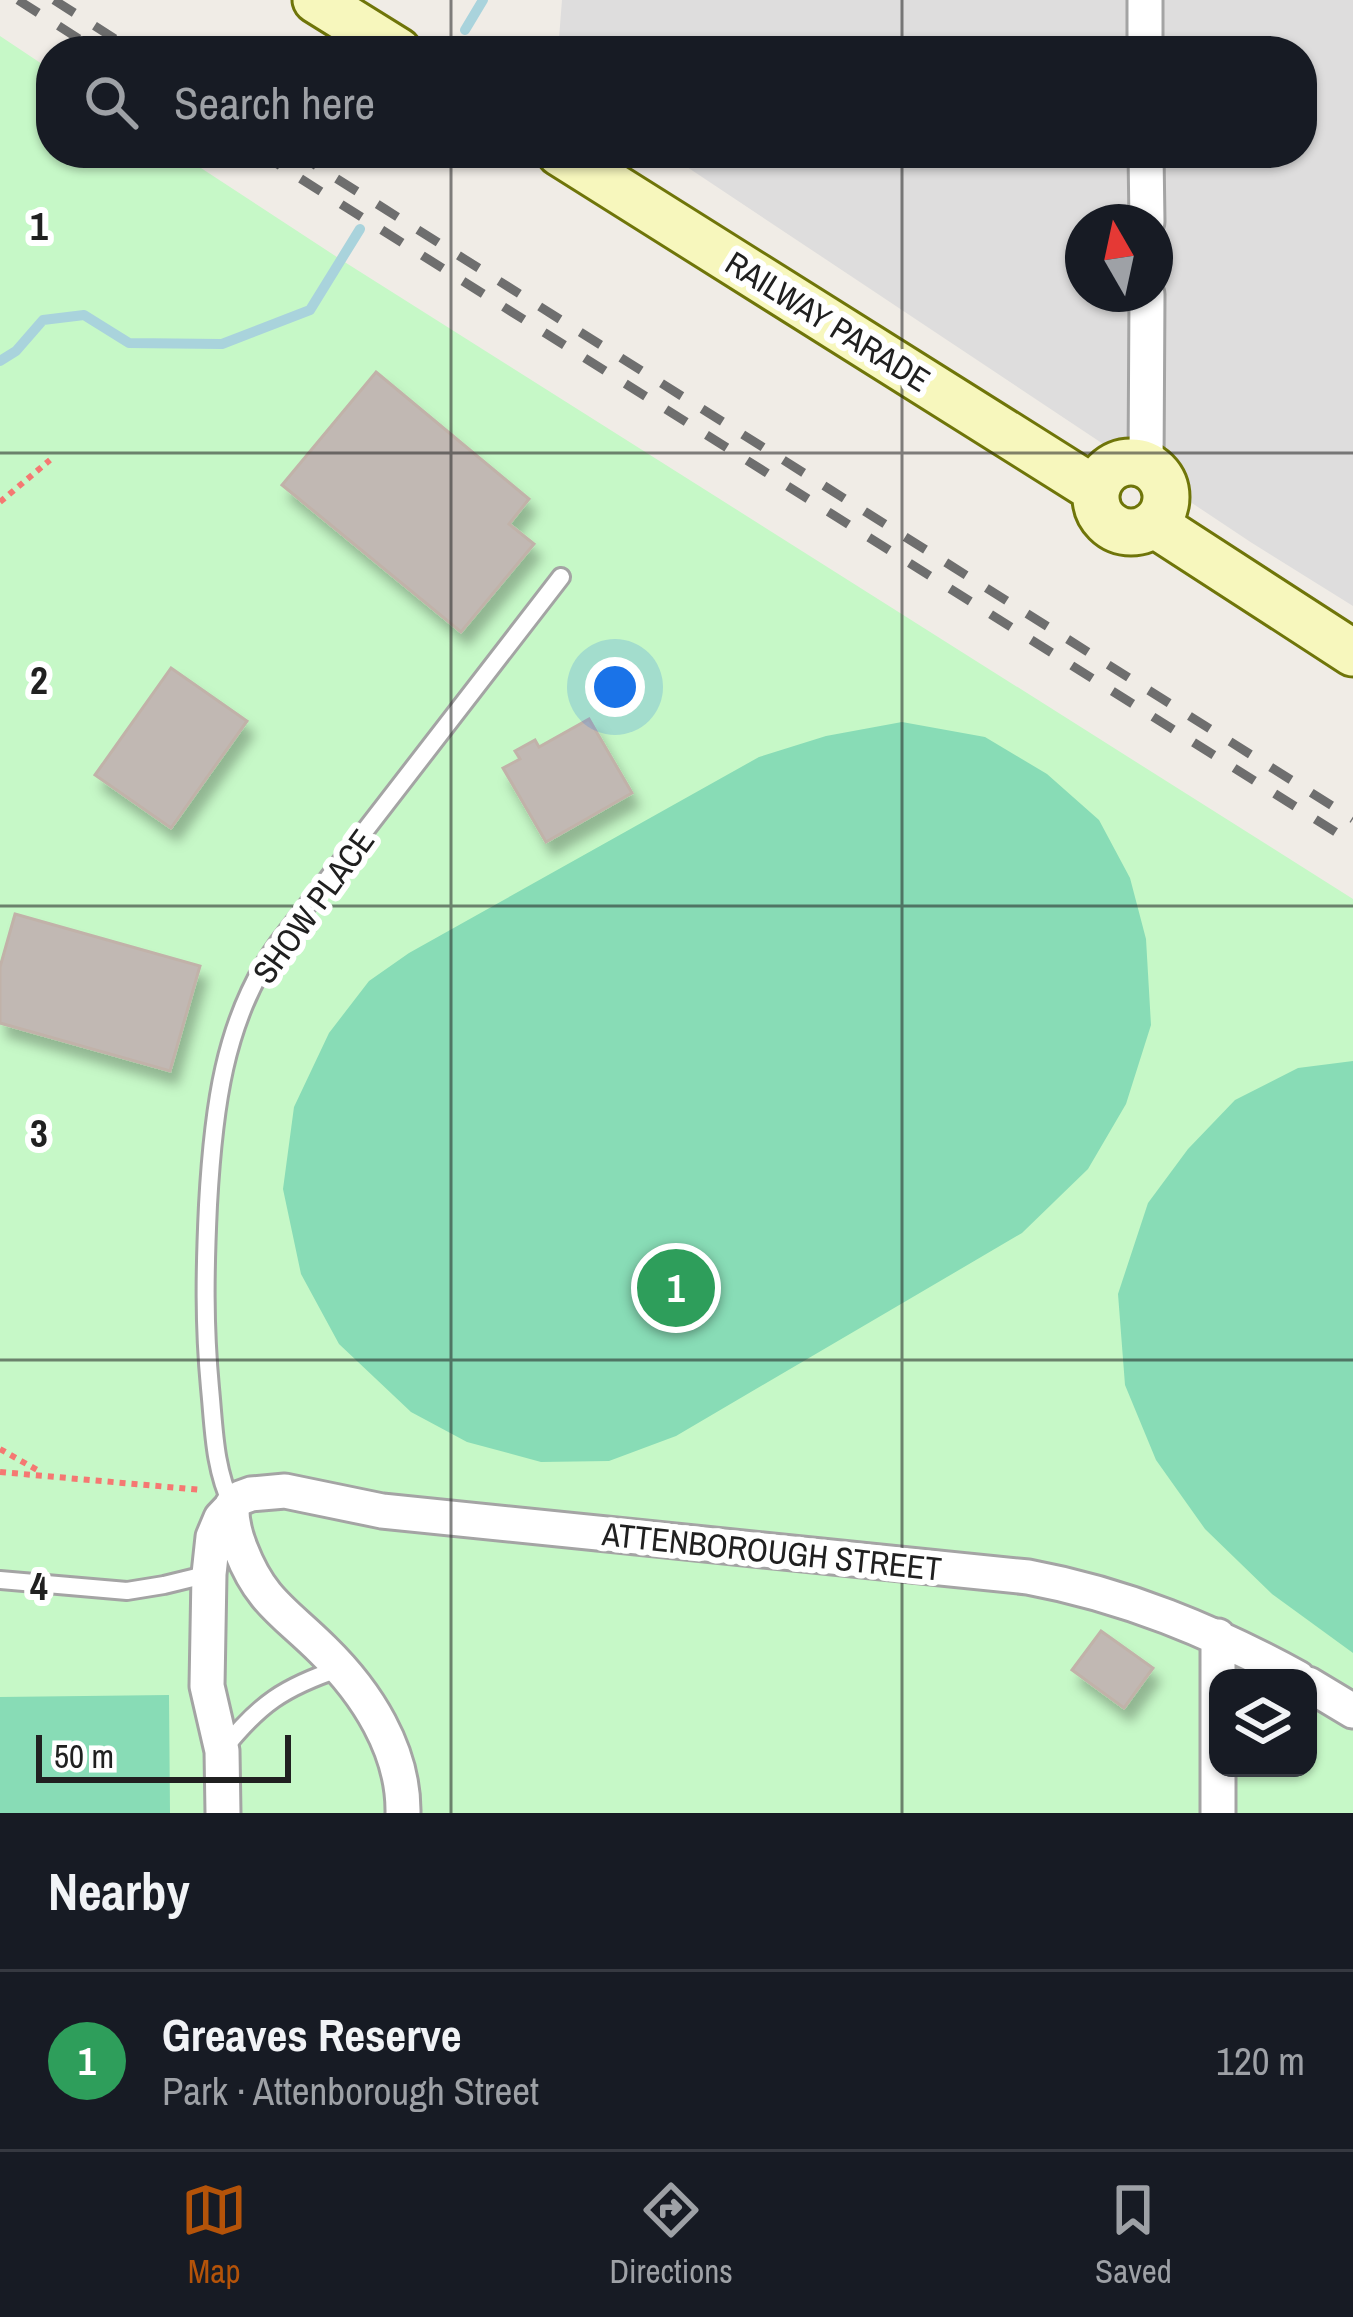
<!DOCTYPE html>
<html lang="en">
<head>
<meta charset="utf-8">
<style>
  body { margin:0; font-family:"Archivo Narrow",sans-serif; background:#242831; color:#f1f3f6 }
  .controls { position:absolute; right:36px; bottom:36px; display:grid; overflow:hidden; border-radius:24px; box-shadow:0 3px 9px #0004 }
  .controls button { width:108px; height:108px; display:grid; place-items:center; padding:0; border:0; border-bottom:3px solid #363941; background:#171b24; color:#f1f3f6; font:60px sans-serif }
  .compass { position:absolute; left:1065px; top:204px; width:108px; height:108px; border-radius:50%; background:#171b24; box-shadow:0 3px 9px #0004; rotate:351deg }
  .scale { position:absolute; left:36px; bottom:30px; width:255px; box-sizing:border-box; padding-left:12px; border:6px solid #202020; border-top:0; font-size:33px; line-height:42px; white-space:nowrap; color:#202020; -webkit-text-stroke:9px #fff; paint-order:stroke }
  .you { position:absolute; left:615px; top:687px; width:42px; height:42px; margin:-30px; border:9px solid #fff; border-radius:50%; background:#1a73e8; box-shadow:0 0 0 18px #1a73e833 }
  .badge { display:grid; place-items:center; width:78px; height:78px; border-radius:50%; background:#b45309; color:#fff; font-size:39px; font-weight:700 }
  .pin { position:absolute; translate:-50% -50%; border:6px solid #fff; box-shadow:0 3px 12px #0006 }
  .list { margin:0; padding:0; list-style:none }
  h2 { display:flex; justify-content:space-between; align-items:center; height:156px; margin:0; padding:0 48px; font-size:51px }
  h2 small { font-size:39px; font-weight:400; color:#9ea1a6 }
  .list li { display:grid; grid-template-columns:78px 1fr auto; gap:36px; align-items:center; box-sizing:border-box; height:180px; padding:0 48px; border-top:3px solid #363941 }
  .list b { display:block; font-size:45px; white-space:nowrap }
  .list p { margin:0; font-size:39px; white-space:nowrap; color:#9ea1a6 }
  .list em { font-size:39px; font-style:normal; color:#9ea1a6 }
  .icon { flex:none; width:66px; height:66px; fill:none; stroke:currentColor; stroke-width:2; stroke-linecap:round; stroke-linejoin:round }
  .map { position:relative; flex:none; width:1353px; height:1813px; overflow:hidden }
  .search { position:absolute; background:#171b24; box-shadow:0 3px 9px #0004; left:36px; right:36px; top:36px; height:132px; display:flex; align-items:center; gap:30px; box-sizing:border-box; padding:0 42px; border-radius:48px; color:#9ea1a6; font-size:45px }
  .sheet { height:336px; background:#171b24 }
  nav { display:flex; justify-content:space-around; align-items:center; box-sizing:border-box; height:168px; border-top:3px solid #363941; background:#171b24; font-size:33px; color:#9ea1a6 }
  nav a { display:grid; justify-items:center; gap:6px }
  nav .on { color:#b45309 }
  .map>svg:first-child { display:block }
</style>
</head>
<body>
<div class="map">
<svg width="1353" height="1813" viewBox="0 0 1353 1813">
  <defs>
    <filter id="shadow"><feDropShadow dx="7" dy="13" stdDeviation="6" flood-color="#0004"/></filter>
  </defs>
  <rect width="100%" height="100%" fill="#f0ece6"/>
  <path fill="#dedddd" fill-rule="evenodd" d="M562 0H1353V606L1252 543 666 153H1302V51H558ZM1083 222H1155V294H1083Z"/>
  <path fill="#c6f8c7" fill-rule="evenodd" d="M0 36 51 70V153H178L343 261 1353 899V1813H0ZM1218 1678H1308V1768H1218Z"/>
  <path fill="#88dcb6" d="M902 722 985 737 1047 774 1099 820 1130 878 1146 939 1151 1025 1126 1104 1088 1169 1022 1233 676 1436 609 1461 541 1462 467 1442 411 1412 339 1344 301 1274 283 1189 294 1107 329 1033 369 981 409 953 759 757 826 736Z
    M1353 1061V1653L1272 1594 1205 1529 1156 1460 1125 1385 1118 1294 1148 1203 1188 1149 1235 1100 1298 1068Z
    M169 1695 170 1813H0V1697Z"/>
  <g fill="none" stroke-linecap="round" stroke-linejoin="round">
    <path stroke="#a9d3dc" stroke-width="10" d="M465 30 483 0
      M0 361 16 351 43 320 84 315 129 343 222 344 310 310 360 229"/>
  </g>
  <path fill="#c1b8b3" stroke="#c1b2a9" stroke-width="3" filter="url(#shadow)" d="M376 372 529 499 509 524 534 544 461 632 282 485Z
    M171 668 247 721 171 828 95 775Z
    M589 719 632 793 546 842 503 768 520 759 515 751 535 740 539 747Z
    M15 914 200 966 170 1071 0 1023V967Z
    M1101 1631 1153 1668 1124 1708 1072 1670Z"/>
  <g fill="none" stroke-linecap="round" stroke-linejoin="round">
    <defs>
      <path id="lane" d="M232 1505C214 1468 214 1428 210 1388 204 1324 205 1269 208 1205 213 1113 223 1019 279 942L561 577
        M0 1580 127 1591 164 1585 209 1574
        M222 1751C259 1704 284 1687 341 1668"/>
      <path id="street" d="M1145 0V51
        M1146 153 1147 222
        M1146 466 1147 294
        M232 1505C231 1521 235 1535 241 1550 261 1602 286 1613 323 1650 366 1692 404 1750 403 1813
        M1308 1684 1353 1711
        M223 1813 222 1751 207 1686 209 1574 213 1537 221 1518 240 1498 251 1494 285 1491 382 1511 1028 1577C1125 1595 1212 1631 1298 1678
        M1218 1813V1636"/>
      <path id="secondary" d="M316 0 398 51
        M560 153 1096 490
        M1096 497a35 35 0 1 1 70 0a35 35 0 1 1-70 0Z
        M1154 524 1353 653"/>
    </defs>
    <use href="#lane" stroke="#a4a4a4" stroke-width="22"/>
    <use href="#street" stroke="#a4a4a4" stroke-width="39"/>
    <use href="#secondary" stroke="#6f7509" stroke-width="51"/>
    <path stroke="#f57872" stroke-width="6" stroke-dasharray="6 6" stroke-linecap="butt" d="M0 502 50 460
      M0 1449 39 1471
      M0 1472 202 1490"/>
    <use href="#lane" stroke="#fff" stroke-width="16"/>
    <use href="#street" stroke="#fff" stroke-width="33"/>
    <use href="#secondary" stroke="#f7f7bd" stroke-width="45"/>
    <path stroke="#6e6e6e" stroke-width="9" stroke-dasharray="24 24" stroke-linecap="butt" d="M18 0 98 51
      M54 0 134 51
      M260 153 1353 843
      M296 153 1353 819"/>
  </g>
  <path fill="none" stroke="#202020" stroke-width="3" stroke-opacity="0.55" d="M451 0V51M902 0V51M451 153V1813M902 153V1813M0 453H1353M0 906H1353M0 1360H1353"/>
  <g text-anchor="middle" stroke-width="12" stroke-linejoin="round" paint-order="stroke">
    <g font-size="33" fill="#202020" stroke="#fff">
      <text transform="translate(828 321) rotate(32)" y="12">RAILWAY PARADE</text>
      <text transform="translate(313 906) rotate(-54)" y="12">SHOW PLACE</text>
      <text transform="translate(772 1551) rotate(6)" y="12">ATTENBOROUGH STREET</text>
    </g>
  </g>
  <g font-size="39" text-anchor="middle" font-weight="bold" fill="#202020" stroke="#fff" stroke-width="12" stroke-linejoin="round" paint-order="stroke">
    <text x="39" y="240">1</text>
    <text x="39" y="694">2</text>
    <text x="39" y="1147">3</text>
    <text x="39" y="1600">4</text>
  </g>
</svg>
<div class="controls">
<button><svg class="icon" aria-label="layers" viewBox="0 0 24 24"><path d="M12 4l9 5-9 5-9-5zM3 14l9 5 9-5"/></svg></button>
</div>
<svg class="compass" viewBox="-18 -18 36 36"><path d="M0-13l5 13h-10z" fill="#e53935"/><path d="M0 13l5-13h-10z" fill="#9ea1a6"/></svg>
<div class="scale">50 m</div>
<div class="you"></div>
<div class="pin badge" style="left:676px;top:1288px;background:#2e9e5b">1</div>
<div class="search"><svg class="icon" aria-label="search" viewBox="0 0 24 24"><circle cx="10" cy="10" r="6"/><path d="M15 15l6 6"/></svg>Search here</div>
</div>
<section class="sheet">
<h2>Nearby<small></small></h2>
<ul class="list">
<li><span class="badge" style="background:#2e9e5b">1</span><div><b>Greaves Reserve</b><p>Park · Attenborough Street</p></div><em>120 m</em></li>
</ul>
</section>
<nav>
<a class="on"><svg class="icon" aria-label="map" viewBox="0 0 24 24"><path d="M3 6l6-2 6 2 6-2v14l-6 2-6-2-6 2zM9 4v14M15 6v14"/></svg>Map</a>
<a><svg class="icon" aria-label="directions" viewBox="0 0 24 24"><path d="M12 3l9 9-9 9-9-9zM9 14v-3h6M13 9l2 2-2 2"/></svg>Directions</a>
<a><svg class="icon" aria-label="saved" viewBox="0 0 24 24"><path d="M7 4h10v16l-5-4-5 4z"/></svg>Saved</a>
</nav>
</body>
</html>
